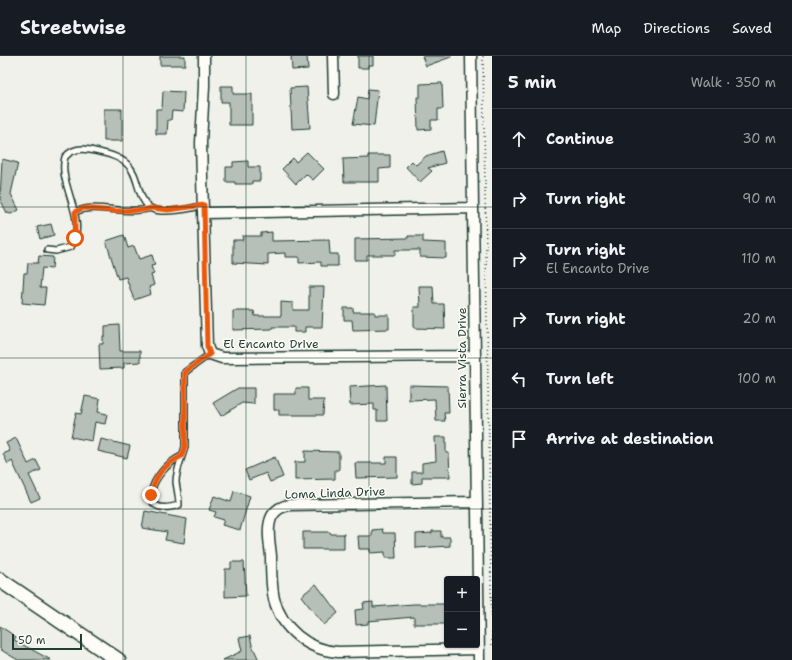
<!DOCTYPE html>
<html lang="en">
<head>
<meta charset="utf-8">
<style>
  body { margin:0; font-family:"Shantell Sans",sans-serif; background:#20242c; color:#f1f3f6 }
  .controls { position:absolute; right:12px; bottom:12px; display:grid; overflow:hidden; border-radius:4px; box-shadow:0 1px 3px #0004 }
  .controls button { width:36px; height:36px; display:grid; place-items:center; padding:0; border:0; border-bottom:1px solid #363941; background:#171b24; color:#f1f3f6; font:20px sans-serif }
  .scale { position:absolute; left:12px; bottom:10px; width:70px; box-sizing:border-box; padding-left:4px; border:2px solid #1f3d34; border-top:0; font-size:11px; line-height:14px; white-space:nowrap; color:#1f3d34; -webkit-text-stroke:3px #fdfcf7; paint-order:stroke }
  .stop { position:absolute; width:12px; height:12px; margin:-9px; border:3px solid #ea580c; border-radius:50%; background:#fff }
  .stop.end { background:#ea580c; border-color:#fff; box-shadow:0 1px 4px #0008 }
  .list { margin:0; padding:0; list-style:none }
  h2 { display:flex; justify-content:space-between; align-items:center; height:52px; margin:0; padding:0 16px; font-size:17px }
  h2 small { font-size:13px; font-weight:400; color:#9ea1a6 }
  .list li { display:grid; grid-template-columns:26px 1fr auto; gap:12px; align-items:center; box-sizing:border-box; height:60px; padding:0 16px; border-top:1px solid #363941 }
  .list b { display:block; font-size:15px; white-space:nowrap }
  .list p { margin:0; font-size:13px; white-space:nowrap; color:#9ea1a6 }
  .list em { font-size:13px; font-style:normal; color:#9ea1a6 }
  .icon { flex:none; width:22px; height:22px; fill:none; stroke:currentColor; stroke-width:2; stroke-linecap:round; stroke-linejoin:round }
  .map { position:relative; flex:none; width:492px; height:604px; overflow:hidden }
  header { display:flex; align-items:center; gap:24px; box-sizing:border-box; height:56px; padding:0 20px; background:#171b24; border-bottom:1px solid #363941 }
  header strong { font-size:19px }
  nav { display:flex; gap:22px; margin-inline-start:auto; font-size:14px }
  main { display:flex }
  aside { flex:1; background:#171b24 }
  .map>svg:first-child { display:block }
</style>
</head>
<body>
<header>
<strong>Streetwise</strong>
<nav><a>Map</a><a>Directions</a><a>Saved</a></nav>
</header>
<main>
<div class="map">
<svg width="492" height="604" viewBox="0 0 492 604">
  <rect width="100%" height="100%" fill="#f0f1eb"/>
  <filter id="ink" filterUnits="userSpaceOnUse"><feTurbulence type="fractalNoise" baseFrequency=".025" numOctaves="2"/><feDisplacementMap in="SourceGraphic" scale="8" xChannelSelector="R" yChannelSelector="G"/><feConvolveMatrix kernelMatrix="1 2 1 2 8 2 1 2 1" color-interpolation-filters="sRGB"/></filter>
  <g filter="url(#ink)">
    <path fill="#b6bfb8" stroke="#1f3d34" d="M160 0H185V9H160Z
      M291 0H307L308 13 292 14Z
      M358 0H373V9H368V12H358Z
      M422 0H451V1L426 10Z
      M442 27 443 53H438V64H431V73L418 74 417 41H420V28Z
      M221 30H233V38H252V69H229V46H221Z
      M307 31 310 72 292 73 290 32Z
      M368 33 378 34 374 70 353 68 358 41 367 43Z
      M163 35 184 36 183 56 172 55 171 64H168L167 78H156V53H162Z
      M104 53H122V85H104Z
      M442 95 445 107 428 112 432 115 420 126 406 111 412 105 416 109 426 100Z
      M307 96 324 113 313 124 306 118 296 128 282 113 293 102 296 106Z
      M368 99H390V112L379 113V126H344L343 103 368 102Z
      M2 103 18 107 11 138 19 154 11 158 7 157 0 143Z
      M248 105V111H260V125H252V128H235V126H226V111H233V106Z
      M51 168 54 179 40 183 37 171Z
      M272 176V185L329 184 330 198H338V210H321V206L299 207V201H285V197L268 198V209L233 207V184H243L242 180H261V177Z
      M124 179 128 192 134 190 139 203 152 199 155 209 151 210 154 218 151 219 154 229 149 231 151 238 134 244 126 221 118 223 106 185Z
      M408 180H423V186L446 187V202L420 201V194H395V199H367V204H355V183L408 182Z
      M39 200 53 201 52 213 42 212 40 232H46L44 249 22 247 24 217H27L28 207H38Z
      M419 230H433L434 248H444L445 273 414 272V251H420Z
      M309 231H324L322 271H305V276H294V271H272V273L233 274V255H254L255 260H281V246L293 247V254H309Z
      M344 252H353V256H375V259H389V273L353 274 352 264H344Z
      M119 269 120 295H140V306L124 307V312L100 313 99 288H103V280H105V270Z
      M386 329 387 365H377V354H374V348L350 349 349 331Z
      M409 329 448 330 449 357H444L445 365H436L435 343 409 344Z
      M238 332H254V348L242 347 221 360 213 347Z
      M296 332H308V344H324L323 359H279V354H274V338H296Z
      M85 340 100 343 98 356 107 358 105 368 95 366 92 385 71 381 76 357 81 358Z
      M435 381H446V397H449L450 421H422V427L412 428V416H422V407L436 405Z
      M16 382 28 408 36 404 41 414 29 419 40 442 31 446 12 405 8 408 3 398 10 395 6 387Z
      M101 383 130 390 127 402 98 395Z
      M305 395 339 396V414H335V423L295 424V406H305Z
      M275 401 283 421 270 426 266 417 249 424 245 414Z
      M386 401H397V421L356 422 355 407H386Z
      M234 435 250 440 240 474 222 469 224 464 214 461 216 456 209 454 214 440 231 446Z
      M145 455 187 463 184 487 165 484 167 476 142 472Z
      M382 473 383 477H395L396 502H385V496L370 497V493H359L358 480H372V474Z
      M432 475H441V481H450V490L416 492V478L432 477Z
      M303 476H330L331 478H344V493H303Z
      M231 506H244L246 540 225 541V513H231Z
      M316 528 338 557 324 569 301 540Z
      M373 546V551L414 548H447V568H414V561L368 565V568L356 569 355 554 364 553 363 547Z
      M0 570 16 581 14 584 51 604H18L6 597 0 593Z
      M250 580 252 589 259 604H223L242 595 239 582Z"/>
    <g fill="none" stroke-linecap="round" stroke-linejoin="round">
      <defs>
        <path id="lane" d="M75 156C97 146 125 160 151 152
          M47 194 56 195 71 191C89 164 57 128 65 101 72 93 81 92 90 94 103 97 117 99 127 108 140 119 136 144 152 153 163 158 192 153 203 149
          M182 400C151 414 133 463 179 449 179 441 177 434 176 426 176 414 182 402 185 391V316L210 298"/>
        <path id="street" d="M204 0V30L201 87 207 290 210 298 222 302 474 300
          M333 0 334 38
          M471 0 479 604
          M204 157 473 152
          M476 446 290 449C282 450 276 453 272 460 266 472 270 488 271 500 271 514 271 529 274 543 282 573 308 594 338 596L479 593"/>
        <path id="secondary" d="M0 524 118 604"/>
      </defs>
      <use href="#lane" stroke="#1f3d34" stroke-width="8"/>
      <use href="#street" stroke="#1f3d34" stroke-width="13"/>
      <use href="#secondary" stroke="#1f3d34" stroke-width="17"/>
      <path stroke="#1f3d34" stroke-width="1.5" stroke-dasharray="1 3" stroke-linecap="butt" d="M483 0 492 592"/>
      <use href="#lane" stroke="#fdfcf7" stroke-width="5"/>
      <use href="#street" stroke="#fdfcf7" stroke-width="10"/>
      <use href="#secondary" stroke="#fdfcf7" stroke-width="14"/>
    </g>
  </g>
  <g fill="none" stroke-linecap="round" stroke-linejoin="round" filter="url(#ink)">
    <path stroke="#ea580c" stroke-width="5" d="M75 182V156L84 152 114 155 144 154 151 152 168 154 204 149 207 290 210 298 185 316V391L182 400C165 408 154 421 151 439"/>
  </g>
  <path fill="none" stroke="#1f3d34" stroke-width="1" stroke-opacity="0.55" d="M123 0V604M246 0V604M369 0V604M0 151H492M0 302H492M0 453H492"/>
  <g text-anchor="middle" stroke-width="3" stroke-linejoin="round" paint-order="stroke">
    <g font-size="12" fill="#1f3d34" stroke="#fdfcf7">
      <text x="271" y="292">El Encanto Drive</text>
      <text transform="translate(462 302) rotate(-90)" y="4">Sierra Vista Drive</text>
      <text transform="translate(335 437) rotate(-2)" y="4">Loma Linda Drive</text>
    </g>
  </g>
</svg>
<div class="controls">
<button>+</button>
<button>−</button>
</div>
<div class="scale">50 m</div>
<div class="stop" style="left:75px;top:182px"></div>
<div class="stop end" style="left:151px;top:439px"></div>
</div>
<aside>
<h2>5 min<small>Walk · 350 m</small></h2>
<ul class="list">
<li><svg class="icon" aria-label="ahead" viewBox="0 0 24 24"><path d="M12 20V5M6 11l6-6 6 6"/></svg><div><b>Continue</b></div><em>30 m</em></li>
<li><svg class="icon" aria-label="right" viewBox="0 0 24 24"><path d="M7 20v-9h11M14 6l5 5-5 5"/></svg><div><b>Turn right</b></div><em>90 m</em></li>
<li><svg class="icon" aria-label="right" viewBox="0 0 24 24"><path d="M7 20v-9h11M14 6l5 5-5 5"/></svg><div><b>Turn right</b><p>El Encanto Drive</p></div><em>110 m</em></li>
<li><svg class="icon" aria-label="right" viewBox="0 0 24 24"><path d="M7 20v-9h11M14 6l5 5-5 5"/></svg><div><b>Turn right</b></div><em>20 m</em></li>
<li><svg class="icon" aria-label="left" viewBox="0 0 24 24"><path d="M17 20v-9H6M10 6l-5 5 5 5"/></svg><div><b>Turn left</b></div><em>100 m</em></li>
<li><svg class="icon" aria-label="arrive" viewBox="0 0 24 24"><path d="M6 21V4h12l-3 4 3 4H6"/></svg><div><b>Arrive at destination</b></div></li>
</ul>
</aside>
</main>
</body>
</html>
